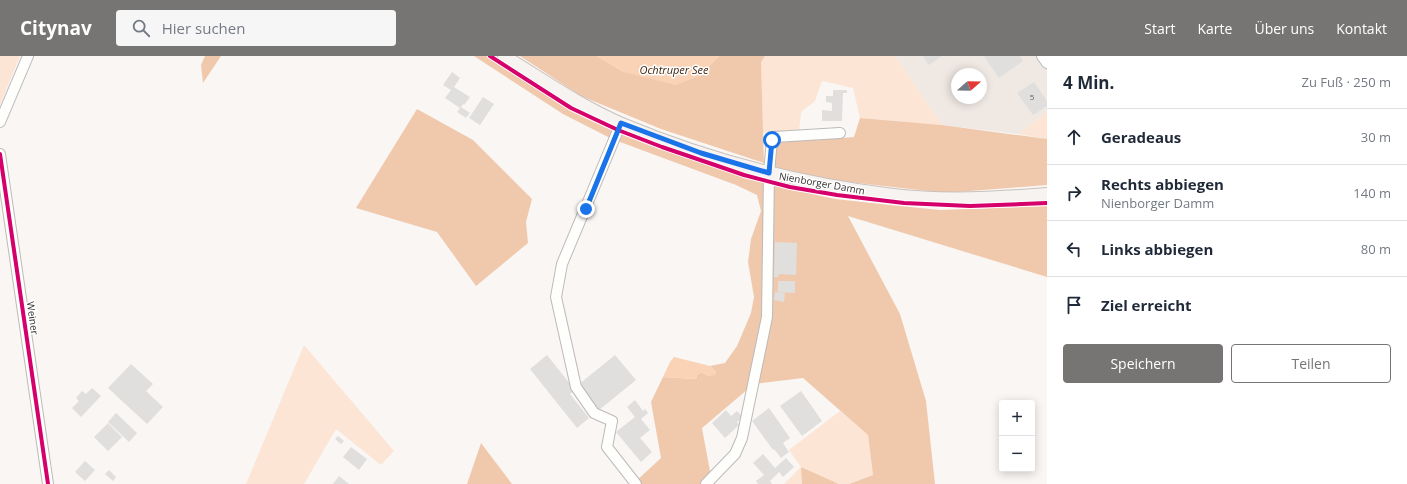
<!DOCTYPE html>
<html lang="de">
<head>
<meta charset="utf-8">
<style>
  body { margin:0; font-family:"Open Sans",sans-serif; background:#f6f6f7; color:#1f2937 }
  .controls { position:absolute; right:12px; bottom:12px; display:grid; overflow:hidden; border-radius:4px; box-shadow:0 2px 10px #0003 }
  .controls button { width:36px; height:36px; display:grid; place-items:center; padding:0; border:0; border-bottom:1px solid #e0e1e3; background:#fff; color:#1f2937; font:20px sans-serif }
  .compass { position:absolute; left:951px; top:12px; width:36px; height:36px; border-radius:50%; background:#fff; box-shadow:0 2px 10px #0003; rotate:70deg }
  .stop { position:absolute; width:12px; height:12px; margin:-9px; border:3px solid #1a73e8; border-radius:50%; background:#fff }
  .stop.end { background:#1a73e8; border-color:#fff; box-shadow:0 1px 4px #0008 }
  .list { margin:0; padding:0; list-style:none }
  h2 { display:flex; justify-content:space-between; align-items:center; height:52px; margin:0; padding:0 16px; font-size:17px }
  h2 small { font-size:13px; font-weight:400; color:#747a83 }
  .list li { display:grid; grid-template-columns:26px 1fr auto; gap:12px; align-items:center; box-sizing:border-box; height:56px; padding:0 16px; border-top:1px solid #e0e1e3 }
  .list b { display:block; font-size:15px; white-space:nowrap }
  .list p { margin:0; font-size:13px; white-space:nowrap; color:#747a83 }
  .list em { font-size:13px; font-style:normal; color:#747a83 }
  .actions { display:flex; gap:8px; padding:12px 16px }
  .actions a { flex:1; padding:9px 0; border:1px solid #777573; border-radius:4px; text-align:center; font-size:14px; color:#777573 }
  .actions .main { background:#777573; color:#fff }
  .icon { flex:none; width:22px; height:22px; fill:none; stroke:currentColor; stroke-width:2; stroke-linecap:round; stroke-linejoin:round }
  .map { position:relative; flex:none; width:1047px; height:428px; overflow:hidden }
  header { display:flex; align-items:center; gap:24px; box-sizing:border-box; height:56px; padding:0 20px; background:#777573; color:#fff }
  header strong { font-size:19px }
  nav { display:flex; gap:22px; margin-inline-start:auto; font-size:14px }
  .search { width:280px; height:36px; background:#f6f6f7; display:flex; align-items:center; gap:10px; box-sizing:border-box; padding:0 14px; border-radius:4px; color:#747a83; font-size:15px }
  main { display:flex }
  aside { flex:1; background:#fff }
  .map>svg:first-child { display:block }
</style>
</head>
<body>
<header>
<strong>Citynav</strong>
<div class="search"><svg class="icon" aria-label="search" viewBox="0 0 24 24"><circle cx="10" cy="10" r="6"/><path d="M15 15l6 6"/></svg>Hier suchen</div>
<nav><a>Start</a><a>Karte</a><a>Über uns</a><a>Kontakt</a></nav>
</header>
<main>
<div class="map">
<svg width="1047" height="428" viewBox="0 0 1047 428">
  <rect width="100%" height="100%" fill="#f9f6f4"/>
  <path fill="#efe8e3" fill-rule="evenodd" d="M895 0H1047V56L1018 78 942 69ZM957 18H981V42H957Z"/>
  <path fill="#fce5d5" d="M0 0H20L0 49Z
    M765 0H895L942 69 860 62 853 32 822 25 815 45 801 56 799 76 763 77 761 6Z
    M1047 56V83L1018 78Z
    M304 289 394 395 381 409 336 373 304 428H246Z
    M840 355 868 379 873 419 849 428H839L801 411 802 428H784L801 411 789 394Z"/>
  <path fill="#f0c9ad" d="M205 0H221L203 27 201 9Z
    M474 0H487L560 48 627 80 687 102 785 132 835 143 890 149 940 154 1047 150V221L848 160 900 258 926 345 935 428H849L873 419 868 379 803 322 754 328 702 372 711 421 703 428H637L635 426 661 402 651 346 663 321 696 323 697 319 701 316 709 320 716 316 710 310 725 307 737 290 751 257 754 241 748 206 751 183 761 155 757 139 736 129 612 83 563 58Z
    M520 0H597L624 16 699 20 719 0H765L761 6 764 107 661 73 581 40Z
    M417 53 473 84 532 143 526 166 528 187 476 230 437 176 356 152Z
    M860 62 942 69 1047 83V129L945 137 797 120 773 111 775 85 830 83 854 81Z
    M481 387 512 428H467Z
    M801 411 839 428H802Z"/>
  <path fill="#fad2b5" d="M597 0H719L699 20 676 29 624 16Z
    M674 301 710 310 716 316 715 319 709 320 701 316 697 319 696 323 663 321 670 306Z"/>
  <path fill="#e0dfdd" d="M923 0H942L929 9Z
    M984 0H1020L1023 5 999 22Z
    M452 16 460 22 454 31 470 41 464 49 463 48 461 51 470 57 466 62 457 56 461 51 460 52 445 42 451 34 443 29Z
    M1034 26 1047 45V50L1033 59 1017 37Z
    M833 34H847V37H843L842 65H822V54L832 55V47L826 46V40H833Z
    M483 41 494 48 480 69 469 62Z
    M775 186 797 187 796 219 779 218 778 221H774Z
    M778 225H795V237L778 236Z
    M775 236 785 237 784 246 774 244Z
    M547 299 575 334 570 338 589 362 577 372 530 313Z
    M615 299 636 324 599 354 578 329Z
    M131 308 153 328 146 335 163 351 147 368 108 332Z
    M92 332 101 340 81 361 72 352 79 345 76 342 82 335 86 338Z
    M801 335 822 365 802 380 780 350Z
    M635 344 643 355 645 353 648 357 641 363 650 374 640 382 652 396 641 406 616 376 635 361 627 351Z
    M769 352 790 382 783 387 789 396 781 402 774 393 773 394 752 365Z
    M726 354 731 360 737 355 743 361 737 366 739 369 725 382 712 367Z
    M116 357 137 377 129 386 108 366Z
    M108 367 122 381 108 395 94 381Z
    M338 380 344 385 341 388 335 383Z
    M351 391 367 403 359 414 343 401Z
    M763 398 775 412 786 402 794 411 783 421 779 416 770 425 772 428H758L756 425 764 419 753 407Z
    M85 405 95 414 85 425 75 416Z
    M109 414 116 421 113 425 105 418Z
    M339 420 349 428H333Z"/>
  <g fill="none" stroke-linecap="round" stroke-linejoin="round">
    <defs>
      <path id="minor" d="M1042 0 1047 7
        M0 66 28 0
        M621 67 562 208 556 241 576 331 594 357 612 365 607 391 636 428
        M0 98 48 428
        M706 428 735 398 742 382 767 261 769 117 772 83 774 81 840 77"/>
      <path id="major" d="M504 0C542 23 580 50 622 68 708 104 800 128 893 139 944 145 996 142 1047 138"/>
    </defs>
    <use href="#minor" stroke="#bcbab9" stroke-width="12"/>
    <use href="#major" stroke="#c8c1bc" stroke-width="14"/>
    <use href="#minor" stroke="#fefefd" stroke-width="10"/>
    <use href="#major" stroke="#f7f3f1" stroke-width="12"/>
    <defs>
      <path id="cycleway" d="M490 0 571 52 618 74 662 91 712 108 744 119 790 131 837 139 904 147 970 150 1047 147
        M0 98 48 428"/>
    </defs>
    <use href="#cycleway" stroke="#fff" stroke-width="6"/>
    <use href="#cycleway" stroke="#d6006c" stroke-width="4"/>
  </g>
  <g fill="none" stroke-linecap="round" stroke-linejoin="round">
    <path stroke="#1a73e8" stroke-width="5" d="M586 153 621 67 701 97 769 117 772 84"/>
  </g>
  <g text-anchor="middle" stroke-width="3" stroke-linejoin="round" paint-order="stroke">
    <g font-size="8" fill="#5e5d5c">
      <text x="1032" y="44">5</text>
    </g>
    <g font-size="10" fill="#312f2e" stroke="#fff">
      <text transform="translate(822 127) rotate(10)" y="4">Nienborger Damm</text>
      <text transform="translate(33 262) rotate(82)" y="4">Weiner</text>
    </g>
    <g font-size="11" font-style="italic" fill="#41250f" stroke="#fff">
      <text x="674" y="18">Ochtruper See</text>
    </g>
  </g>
</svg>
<div class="controls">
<button>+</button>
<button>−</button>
</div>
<svg class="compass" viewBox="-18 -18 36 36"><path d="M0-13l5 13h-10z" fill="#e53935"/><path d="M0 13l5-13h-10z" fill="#747a83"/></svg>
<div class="stop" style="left:772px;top:84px"></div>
<div class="stop end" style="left:586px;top:153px"></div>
</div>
<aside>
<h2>4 Min.<small>Zu Fuß · 250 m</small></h2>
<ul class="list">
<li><svg class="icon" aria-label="ahead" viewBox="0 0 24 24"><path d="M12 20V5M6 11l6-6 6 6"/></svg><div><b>Geradeaus</b></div><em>30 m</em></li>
<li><svg class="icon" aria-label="right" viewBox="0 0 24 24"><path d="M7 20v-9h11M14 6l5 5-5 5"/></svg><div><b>Rechts abbiegen</b><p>Nienborger Damm</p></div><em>140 m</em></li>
<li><svg class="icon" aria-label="left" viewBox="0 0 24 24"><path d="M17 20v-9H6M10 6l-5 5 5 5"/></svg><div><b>Links abbiegen</b></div><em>80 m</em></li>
<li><svg class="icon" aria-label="arrive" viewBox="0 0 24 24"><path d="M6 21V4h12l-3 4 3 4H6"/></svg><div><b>Ziel erreicht</b></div></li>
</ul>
<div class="actions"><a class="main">Speichern</a><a>Teilen</a></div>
</aside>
</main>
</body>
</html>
